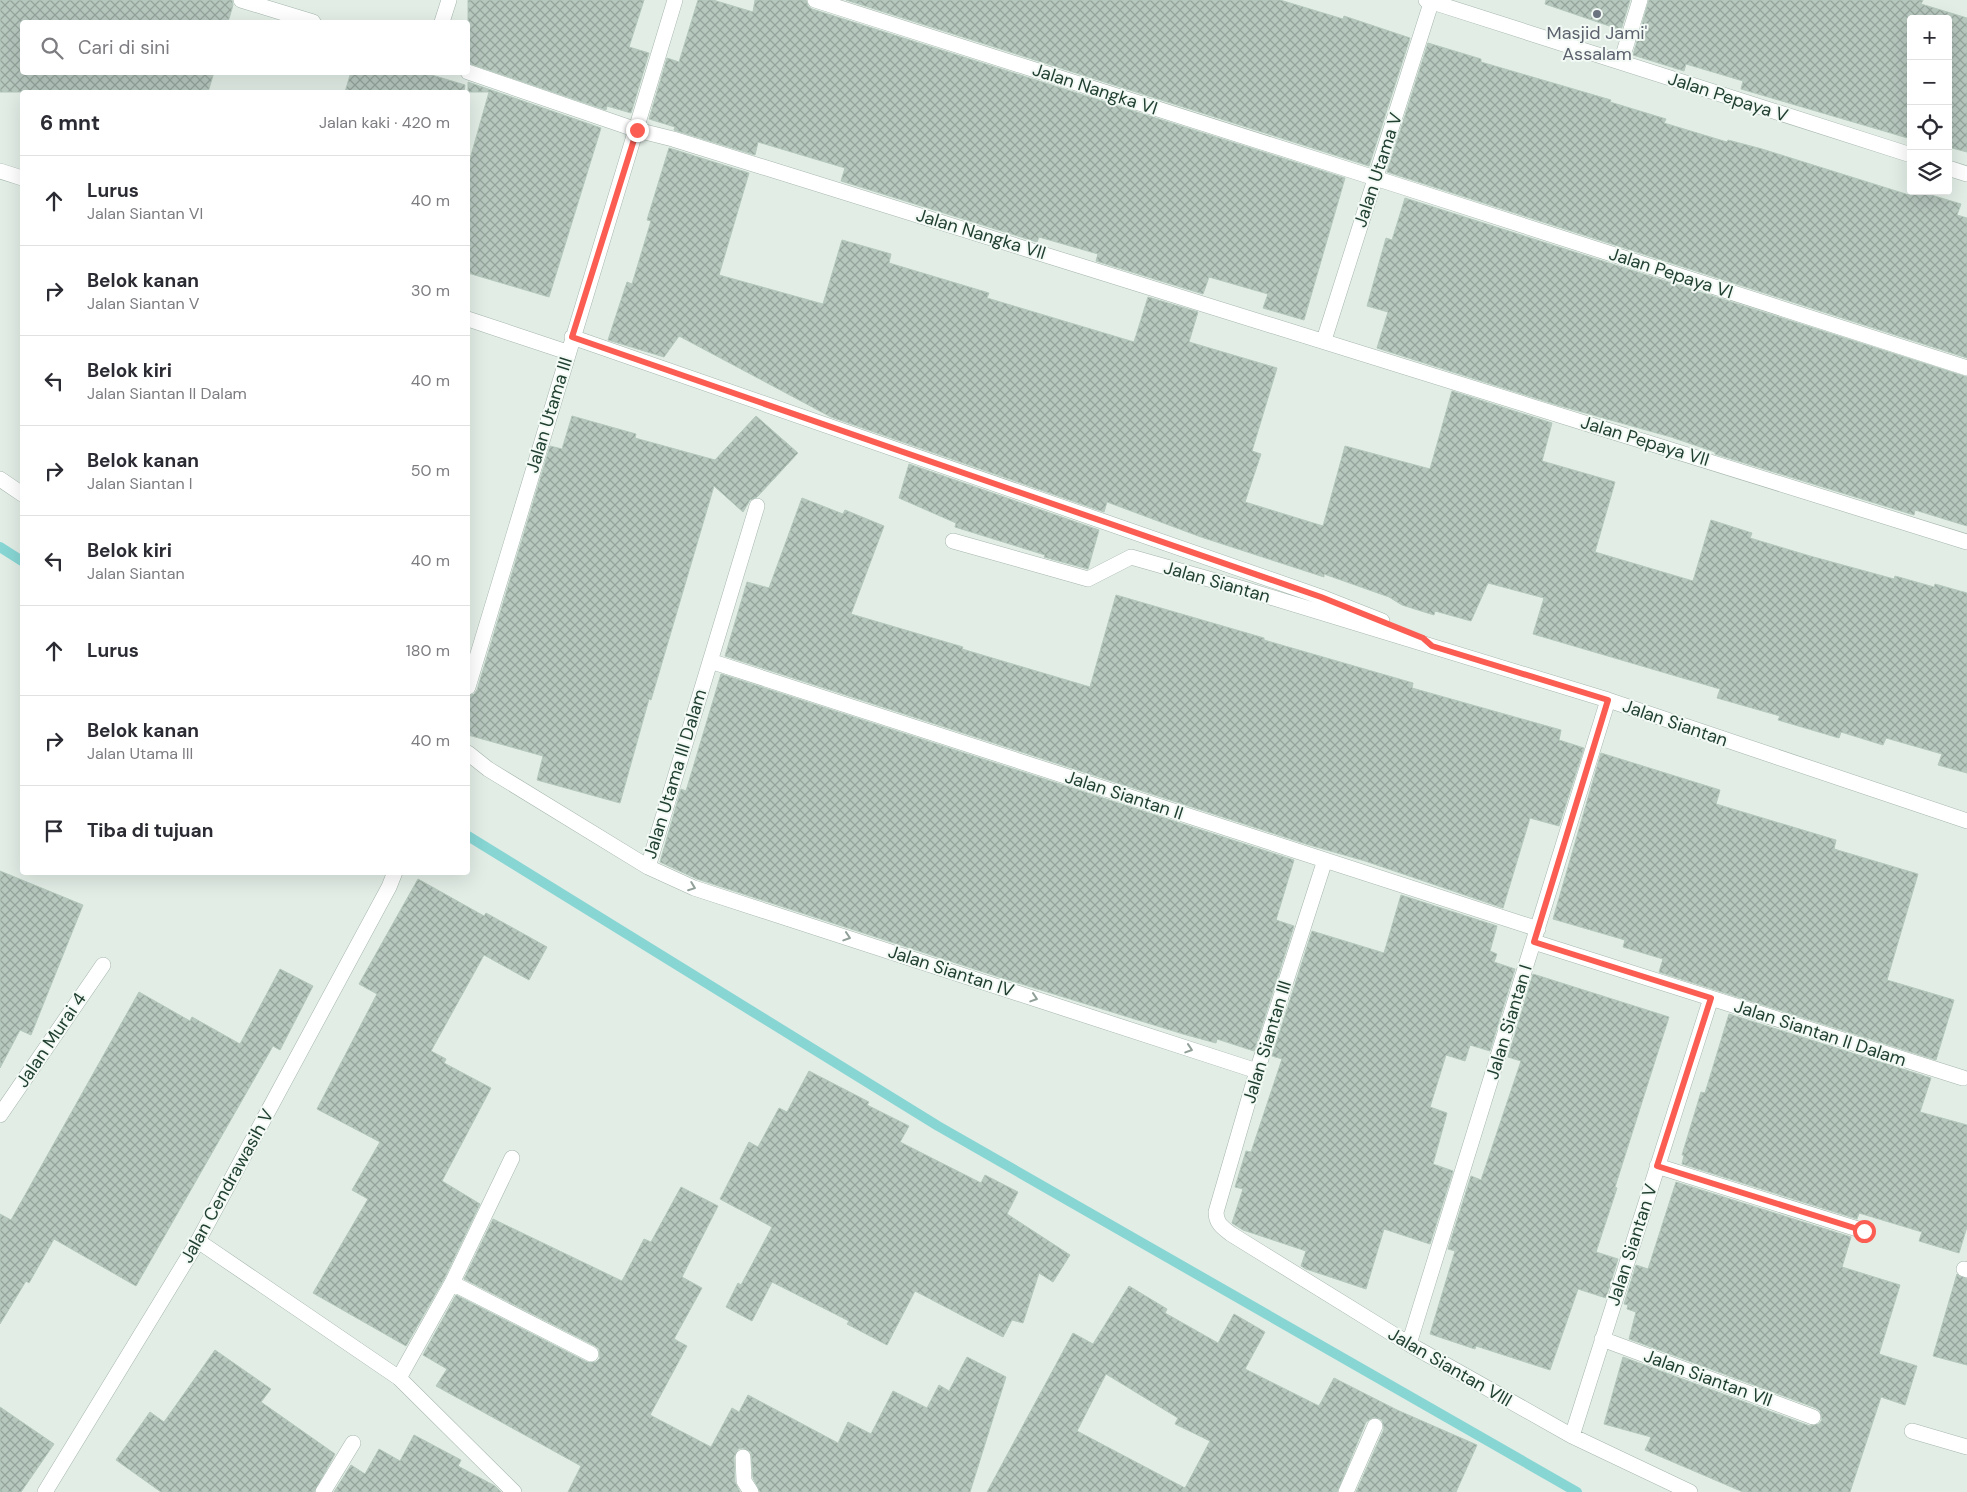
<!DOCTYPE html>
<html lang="id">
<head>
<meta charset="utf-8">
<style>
  body { margin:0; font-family:"DM Sans",sans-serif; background:#f7f7f7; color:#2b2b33 }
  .controls { position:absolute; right:15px; top:15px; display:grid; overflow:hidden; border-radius:5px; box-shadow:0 5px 20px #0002 }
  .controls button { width:45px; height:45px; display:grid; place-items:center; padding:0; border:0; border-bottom:1px solid #e1e1e2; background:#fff; color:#2b2b33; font:25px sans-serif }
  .stop { position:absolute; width:15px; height:15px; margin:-11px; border:4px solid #fb5d53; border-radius:50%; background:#fff }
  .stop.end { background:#fb5d53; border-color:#fff; box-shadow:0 1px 5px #0008 }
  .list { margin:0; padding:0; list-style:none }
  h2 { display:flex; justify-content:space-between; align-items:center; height:65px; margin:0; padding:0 20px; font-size:21px }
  h2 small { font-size:16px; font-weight:400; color:#7c7c81 }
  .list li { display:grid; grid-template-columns:32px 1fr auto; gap:15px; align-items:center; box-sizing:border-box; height:90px; padding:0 20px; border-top:1px solid #e1e1e2 }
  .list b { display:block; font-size:19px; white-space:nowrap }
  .list p { margin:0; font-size:16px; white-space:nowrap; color:#7c7c81 }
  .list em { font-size:16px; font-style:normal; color:#7c7c81 }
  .icon { flex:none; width:28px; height:28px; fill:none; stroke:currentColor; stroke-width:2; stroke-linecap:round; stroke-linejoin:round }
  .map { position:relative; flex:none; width:1967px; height:1492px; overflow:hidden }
  .search { position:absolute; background:#fff; box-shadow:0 5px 20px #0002; left:20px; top:20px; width:450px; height:55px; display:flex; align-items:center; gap:12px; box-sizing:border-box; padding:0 18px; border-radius:5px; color:#7c7c81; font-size:19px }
  .panel { position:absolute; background:#fff; box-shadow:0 5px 20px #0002; left:20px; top:90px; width:450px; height:785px; border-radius:5px }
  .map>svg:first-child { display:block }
</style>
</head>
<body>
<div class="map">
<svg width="1967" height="1492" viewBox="0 0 1967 1492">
  <defs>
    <pattern id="building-cross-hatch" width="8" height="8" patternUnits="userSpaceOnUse" patternTransform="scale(1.25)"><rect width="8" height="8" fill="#b7c8bf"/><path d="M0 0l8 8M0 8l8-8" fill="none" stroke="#94a49c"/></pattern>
  </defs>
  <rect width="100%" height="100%" fill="#e2ede6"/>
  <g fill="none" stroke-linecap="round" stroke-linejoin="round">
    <path stroke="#87d6d4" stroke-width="10" d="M0 547 22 561
      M468 836 938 1126 1577 1492"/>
  </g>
  <path fill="url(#building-cross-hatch)" stroke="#b4c8bc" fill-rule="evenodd" d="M0 0H232L233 5 228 22H22V72H214L208 92H0Z
    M468 0H644L629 47 649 53 631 113 607 106 606 110 468 63Z
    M698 0H713L753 12 755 0H806L808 6 812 9 1345 178 1304 320 1263 308 1268 294 1209 277 1203 294 1096 261 1098 254 1039 237 1037 242 841 181 845 168 758 142 755 155 674 130 675 127 649 119 667 58 679 62Z
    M846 0H1280L1343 19 1344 16 1410 38 1369 166Z
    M1546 0H1630L1621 30 1545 4Z
    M1649 0H1923L1921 4 1967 18V152L1948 147V19H1911V139L1741 89 1743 81 1686 64 1684 71 1633 55Z
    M1428 43 1481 59V62L1611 100 1610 102 1666 119 1664 123 1727 142 1728 140 1762 149 1909 195 1911 189V191H1918L1961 204 1957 215 1967 218V358L1387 172Z
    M351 72H422L465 85 464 92H345Z
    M468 82 601 128 549 297 468 273V166L489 92H468Z
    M669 148 749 173 719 275 823 304 842 240 891 254 889 263 989 293 987 298 1134 342 1148 297 1198 312 1189 342 1277 368 1252 451 1261 454 1245 502 1323 526 1345 446 1430 469 1452 391 1552 423 1542 461 1615 482 1595 552 1693 581 1711 520 1752 533 1750 538 1810 556 1894 579 1895 576 1934 587 1935 584 1967 593V773L1938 765 1942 754 1886 738 1883 745 1841 732 1839 738 1778 720 1780 716 1717 698 1720 689 1533 634 1544 598 1488 583 1471 621 1435 611 1434 615 1402 605 1389 597 1324 574V577L1201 537 1107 502 1104 512 831 417 679 336 664 357 608 340 627 282 632 284 651 221 647 220Z
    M1405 198 1967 377V526L1915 510 1914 515 1715 454V452L1671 437 1557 405 1377 348 1388 312 1367 306 1386 238 1392 240Z
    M572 416 636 434 635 438 715 460 756 416 798 453 757 497 750 500 743 512 714 486 651 700 649 699 620 803 537 780 543 756 468 735V696L474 694 477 690 550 446 562 449Z
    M909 464 1099 530 1088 569 1044 557 1045 555 955 527 956 523 899 498Z
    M802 498 843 514 845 510 884 526 851 614 963 647 962 649 1090 687 1116 595 1264 638V640L1413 683 1412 688 1561 730 1559 740 1584 748 1559 826 1530 818 1503 908 1365 861 1306 844 725 656 747 582 769 588Z
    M721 674 1294 860 1276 920 1294 926 1254 1051 1217 1039 1216 1043 1183 1034 1002 978 697 879 660 862 681 789 686 791Z
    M1601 753 1720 790 1716 804 1836 840 1834 849 1918 874 1887 980 1954 1000 1936 1060 1659 972 1663 959 1623 947 1625 940 1553 919Z
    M0 871 83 905 31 1035 20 1030 0 1068Z
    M418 879 484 916 486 913 547 947 529 980 484 955 431 1051 446 1059 444 1063 491 1088 442 1181 480 1204 444 1279 406 1346 313 1293 368 1199 352 1190 380 1142 317 1109 377 994 359 984Z
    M1401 895 1497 926 1490 951 1497 954 1494 962 1515 969 1490 1051 1470 1045 1465 1061 1446 1055 1430 1107 1447 1113 1433 1164 1453 1171 1430 1244 1384 1229 1366 1289 1306 1269 1301 1266 1306 1251 1243 1230 1232 1223 1243 1189 1235 1187 1246 1151 1251 1152 1282 1059 1272 1056 1312 931 1384 953Z
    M280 969 313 986 280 1050 273 1046 136 1286 54 1239 29 1283 26 1281 0 1324V1214L11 1220 139 992 190 1021 192 1017 240 1044Z
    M1533 974 1669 1017 1615 1187 1617 1188 1596 1252 1618 1259 1606 1298 1578 1289 1550 1370 1476 1346 1475 1349 1430 1334 1455 1251 1448 1249 1471 1176 1481 1180 1521 1061 1508 1057Z
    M1729 1014 1931 1078 1920 1112 1967 1125V1227L1959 1253 1919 1241 1922 1232 1859 1213 1857 1219 1682 1164 1684 1155H1682L1701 1092 1705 1093Z
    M809 1071 869 1102 867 1105 909 1126 900 1142 981 1183 985 1175 1018 1192 1007 1214 1070 1255 1053 1282 1039 1273 1023 1323 1012 1320 1003 1337 915 1291 887 1345 847 1324 849 1321 772 1282 752 1321 726 1307 738 1283 741 1285 772 1227 720 1199 749 1142 758 1147 779 1108 787 1112Z
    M1676 1182 1851 1237 1842 1267 1900 1285 1879 1354 1917 1366 1905 1405 1881 1397 1850 1492H1743L1645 1450 1651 1437 1604 1424 1623 1357 1810 1426 1819 1424 1822 1420 1820 1411 1816 1408 1629 1339 1636 1312 1627 1309 1628 1305 1624 1304 1636 1265 1648 1269Z
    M681 1187 718 1206 682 1277 702 1288 674 1339 687 1346 650 1415 711 1447 732 1408 739 1412 748 1395 838 1443 848 1422 871 1434 893 1391 927 1408 939 1385 949 1391 967 1357 1006 1377 970 1492H760L753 1478 751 1452 743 1448 738 1449 734 1457 735 1482 740 1492H568L581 1466 436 1386 447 1369 423 1355 456 1295 587 1362H596L600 1358 599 1349 595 1346 464 1279 493 1219 622 1281 644 1239 651 1242Z
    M1957 1274 1967 1279V1365L1933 1356Z
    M1129 1286 1167 1309 1165 1313 1218 1343 1234 1314 1265 1332 1245 1369 1319 1406 1334 1378 1397 1410 1477 1445 1456 1492H1356L1384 1429 1382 1420 1374 1417 1366 1422 1337 1492H987L1073 1333 1093 1344ZM1106 1374 1178 1418 1175 1424 1210 1441 1185 1488 1077 1431Z
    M215 1350 271 1389 261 1402 335 1454 314 1492H161L116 1460 150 1412 164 1422Z
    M0 1407 54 1444 21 1492H0Z
    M414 1435 461 1460 458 1466 495 1486 501 1492H334L351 1465 365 1474 379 1449 400 1461Z"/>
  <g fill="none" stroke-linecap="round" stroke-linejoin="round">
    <defs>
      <path id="lane" d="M0 479 22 494"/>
      <path id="street" d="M241 0 313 22
        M815 0 1375 178 1967 368
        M1426 0 1911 155
        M442 22 449 0
        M1621 62 1640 0
        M468 72 637 130 673 139 1967 542
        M1948 168 1967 174
        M0 171 22 178
        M468 319 567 352
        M572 337 1321 597 1382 621
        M1324 340 1432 0
        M953 541 1088 579 1131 557 1244 589 1608 700 1967 821
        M710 661 1538 929
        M468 687 675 0
        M468 753 488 769 648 867 694 888 1257 1071
        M1325 860 1257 1071 1216 1212C1216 1223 1222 1227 1231 1234L1409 1344 1572 1436 1690 1492
        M648 867 757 506
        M1534 942 1963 1078
        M0 1115 103 965
        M1657 1166 1864 1231
        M198 1241 399 1378 514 1492
        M1964 1269 1967 1270
        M452 1283 591 1354
        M1602 1339 1813 1417
        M1409 1344 1608 700
        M399 1378 452 1283 512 1158
        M1912 1431 1967 1447
        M1572 1436 1711 998
        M743 1457 744 1481 751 1492
        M45 1492 198 1241 389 887 395 872
        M323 1492 353 1443
        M1346 1492 1375 1426"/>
    </defs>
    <use href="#lane" stroke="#a4b6ac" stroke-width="16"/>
    <use href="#street" stroke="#a4b6ac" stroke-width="16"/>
    <use href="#lane" stroke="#fff" stroke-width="15"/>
    <use href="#street" stroke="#fff" stroke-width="15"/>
  </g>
  <defs><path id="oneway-chevron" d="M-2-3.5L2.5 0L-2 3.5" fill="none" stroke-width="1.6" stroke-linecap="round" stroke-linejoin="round" transform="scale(1.25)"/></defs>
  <g stroke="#90a098">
    <use href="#oneway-chevron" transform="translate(692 887) rotate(21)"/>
    <use href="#oneway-chevron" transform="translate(847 937) rotate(18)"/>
    <use href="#oneway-chevron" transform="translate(1034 998) rotate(18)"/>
    <use href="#oneway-chevron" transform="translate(1189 1049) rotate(18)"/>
  </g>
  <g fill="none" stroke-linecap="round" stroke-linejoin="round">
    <path stroke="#fb5d53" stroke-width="6" d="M637 130 572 337 1321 597 1423 638 1432 646 1608 700 1534 942 1711 998 1657 1166 1864 1231"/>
  </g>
  <circle fill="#6b7280" stroke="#f3faf5" stroke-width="2" cx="1597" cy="14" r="5"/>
  <g text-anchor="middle" stroke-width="4" stroke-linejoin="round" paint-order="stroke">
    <g font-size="18" fill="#5b616d" stroke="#f3faf5">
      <text x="1597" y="39">Masjid Jami'<tspan x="1597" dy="21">Assalam</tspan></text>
    </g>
    <g font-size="18" fill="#214032" stroke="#f3faf5">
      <text transform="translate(1095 89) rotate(18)" y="6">Jalan Nangka VI</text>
      <text transform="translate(1728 97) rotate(18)" y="6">Jalan Pepaya V</text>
      <text transform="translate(1378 170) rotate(-72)" y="6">Jalan Utama V</text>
      <text transform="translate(981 234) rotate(17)" y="6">Jalan Nangka VII</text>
      <text transform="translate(1671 273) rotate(18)" y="6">Jalan Pepaya VI</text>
      <text transform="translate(549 415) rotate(-73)" y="6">Jalan Utama III</text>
      <text transform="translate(1645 441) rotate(17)" y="6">Jalan Pepaya VII</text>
      <text transform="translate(1217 582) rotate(16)" y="6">Jalan Siantan</text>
      <text transform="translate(1675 723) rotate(19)" y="6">Jalan Siantan</text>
      <text transform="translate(675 774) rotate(-73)" y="6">Jalan Utama III Dalam</text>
      <text transform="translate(1124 795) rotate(18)" y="6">Jalan Siantan II</text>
      <text transform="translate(951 971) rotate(18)" y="6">Jalan Siantan IV</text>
      <text transform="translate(1509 1022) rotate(-73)" y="6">Jalan Siantan I</text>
      <text transform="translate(1820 1033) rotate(18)" y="6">Jalan Siantan II Dalam</text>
      <text transform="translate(51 1040) rotate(-56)" y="6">Jalan Murai 4</text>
      <text transform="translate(1267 1042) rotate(-73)" y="6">Jalan Siantan III</text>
      <text transform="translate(227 1186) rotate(-61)" y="6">Jalan Cendrawasih V</text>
      <text transform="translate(1632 1245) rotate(-72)" y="6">Jalan Siantan V</text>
      <text transform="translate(1450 1367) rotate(30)" y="6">Jalan Siantan VIII</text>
      <text transform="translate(1708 1378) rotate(20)" y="6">Jalan Siantan VII</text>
    </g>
  </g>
</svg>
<div class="controls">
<button>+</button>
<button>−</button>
<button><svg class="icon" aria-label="locate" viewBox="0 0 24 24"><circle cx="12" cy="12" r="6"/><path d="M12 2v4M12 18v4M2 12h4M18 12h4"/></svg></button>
<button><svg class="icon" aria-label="layers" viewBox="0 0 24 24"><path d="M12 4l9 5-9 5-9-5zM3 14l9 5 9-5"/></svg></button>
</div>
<div class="stop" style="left:1864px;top:1231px"></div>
<div class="stop end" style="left:637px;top:130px"></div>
<div class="search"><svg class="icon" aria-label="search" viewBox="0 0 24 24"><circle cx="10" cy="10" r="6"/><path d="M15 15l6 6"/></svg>Cari di sini</div>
<section class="panel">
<h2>6 mnt<small>Jalan kaki · 420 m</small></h2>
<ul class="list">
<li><svg class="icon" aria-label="ahead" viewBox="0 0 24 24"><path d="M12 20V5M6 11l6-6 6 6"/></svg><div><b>Lurus</b><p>Jalan Siantan VI</p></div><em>40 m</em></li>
<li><svg class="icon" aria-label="right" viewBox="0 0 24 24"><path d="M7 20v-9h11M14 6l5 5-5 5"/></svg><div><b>Belok kanan</b><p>Jalan Siantan V</p></div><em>30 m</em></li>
<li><svg class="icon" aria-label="left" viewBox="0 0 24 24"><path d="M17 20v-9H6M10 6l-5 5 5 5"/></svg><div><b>Belok kiri</b><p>Jalan Siantan II Dalam</p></div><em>40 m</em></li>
<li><svg class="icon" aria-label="right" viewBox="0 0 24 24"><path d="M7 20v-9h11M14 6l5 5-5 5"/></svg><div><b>Belok kanan</b><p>Jalan Siantan I</p></div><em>50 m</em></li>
<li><svg class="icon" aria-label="left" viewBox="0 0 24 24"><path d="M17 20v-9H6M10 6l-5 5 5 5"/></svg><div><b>Belok kiri</b><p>Jalan Siantan</p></div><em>40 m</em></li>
<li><svg class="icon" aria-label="ahead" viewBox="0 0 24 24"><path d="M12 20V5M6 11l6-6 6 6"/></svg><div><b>Lurus</b></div><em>180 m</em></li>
<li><svg class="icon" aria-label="right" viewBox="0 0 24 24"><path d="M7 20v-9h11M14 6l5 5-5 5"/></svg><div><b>Belok kanan</b><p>Jalan Utama III</p></div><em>40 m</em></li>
<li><svg class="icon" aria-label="arrive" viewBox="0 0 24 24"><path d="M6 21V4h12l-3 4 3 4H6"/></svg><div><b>Tiba di tujuan</b></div></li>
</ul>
</section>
</div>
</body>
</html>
